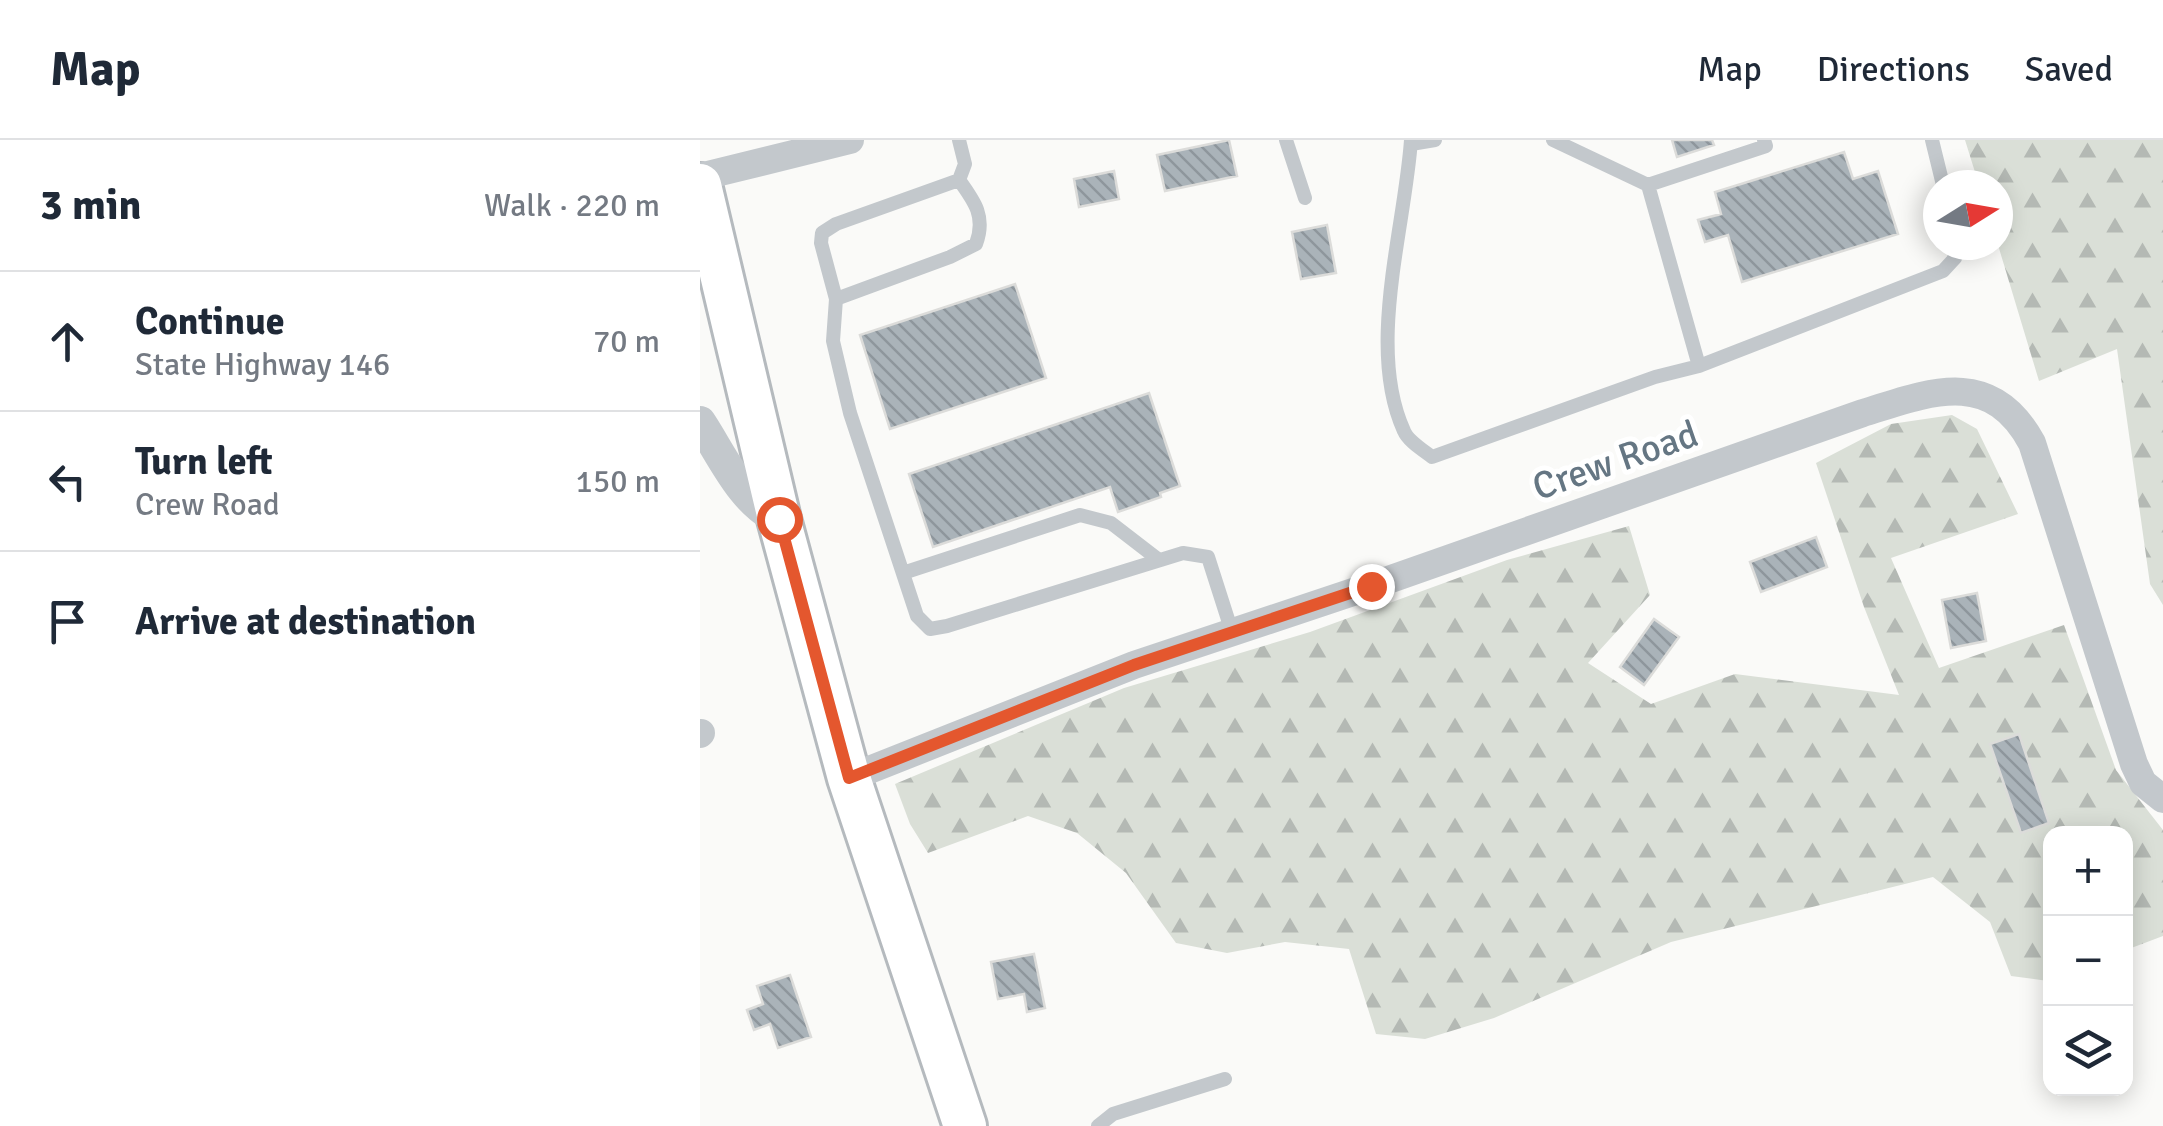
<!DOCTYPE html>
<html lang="en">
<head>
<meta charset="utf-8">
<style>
  body { margin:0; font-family:Signika,sans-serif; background:#f6f6f7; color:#1f2937 }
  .controls { position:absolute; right:30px; bottom:30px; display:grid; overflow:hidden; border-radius:20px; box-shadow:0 5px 25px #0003 }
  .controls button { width:90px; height:90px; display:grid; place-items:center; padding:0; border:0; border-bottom:2px solid #e0e1e3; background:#fff; color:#1f2937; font:50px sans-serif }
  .compass { position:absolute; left:1223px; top:30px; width:90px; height:90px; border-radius:50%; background:#fff; box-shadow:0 5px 25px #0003; rotate:79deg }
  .stop { position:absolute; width:30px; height:30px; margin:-22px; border:8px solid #e4572e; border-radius:50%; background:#fff }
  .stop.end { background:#e4572e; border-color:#fff; box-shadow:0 2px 10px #0008 }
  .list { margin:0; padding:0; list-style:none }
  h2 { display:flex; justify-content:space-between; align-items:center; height:130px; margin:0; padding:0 40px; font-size:42px }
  h2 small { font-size:32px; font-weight:400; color:#747a83 }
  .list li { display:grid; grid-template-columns:65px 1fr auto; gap:30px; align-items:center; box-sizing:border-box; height:140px; padding:0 40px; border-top:2px solid #e0e1e3 }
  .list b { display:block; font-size:38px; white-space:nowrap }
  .list p { margin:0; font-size:32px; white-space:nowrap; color:#747a83 }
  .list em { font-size:32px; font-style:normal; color:#747a83 }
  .icon { flex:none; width:55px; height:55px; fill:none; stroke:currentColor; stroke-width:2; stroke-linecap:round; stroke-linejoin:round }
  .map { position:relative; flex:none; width:1463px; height:986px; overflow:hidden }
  header { display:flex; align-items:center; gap:60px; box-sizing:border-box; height:140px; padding:0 50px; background:#fff; border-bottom:2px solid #e0e1e3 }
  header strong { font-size:48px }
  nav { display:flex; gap:55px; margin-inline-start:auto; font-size:35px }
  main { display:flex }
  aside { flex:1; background:#fff }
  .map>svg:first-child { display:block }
</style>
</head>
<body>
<header>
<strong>Map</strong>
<nav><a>Map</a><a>Directions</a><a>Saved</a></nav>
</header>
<main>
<aside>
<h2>3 min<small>Walk · 220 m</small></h2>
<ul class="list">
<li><svg class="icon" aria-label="ahead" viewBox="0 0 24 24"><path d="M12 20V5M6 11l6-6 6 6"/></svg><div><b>Continue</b><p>State Highway 146</p></div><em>70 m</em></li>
<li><svg class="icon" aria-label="left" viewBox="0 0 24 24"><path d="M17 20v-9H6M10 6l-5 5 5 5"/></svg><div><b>Turn left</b><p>Crew Road</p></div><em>150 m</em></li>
<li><svg class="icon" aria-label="arrive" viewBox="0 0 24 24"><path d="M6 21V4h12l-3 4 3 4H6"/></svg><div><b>Arrive at destination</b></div></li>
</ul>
</aside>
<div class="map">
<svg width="1463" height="986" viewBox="0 0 1463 986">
  <defs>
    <pattern id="forest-firs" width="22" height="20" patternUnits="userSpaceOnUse" patternTransform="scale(2.5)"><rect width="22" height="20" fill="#dadfd7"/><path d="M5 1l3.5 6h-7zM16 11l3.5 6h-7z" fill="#b4b9b4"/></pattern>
    <pattern id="building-back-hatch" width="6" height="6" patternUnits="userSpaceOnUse" patternTransform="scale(2.5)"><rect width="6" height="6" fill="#aab3b9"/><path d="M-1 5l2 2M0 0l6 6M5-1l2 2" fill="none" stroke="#8e969c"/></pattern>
  </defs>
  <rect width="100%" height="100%" fill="#fafaf8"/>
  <path fill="url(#forest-firs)" d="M1265 0H1463V465L1450 444 1417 209 1339 241 1298 105V45H1279Z
    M1252 275 1277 289 1318 374 1191 418 1239 528 1364 485 1416 630 1463 690V796L1426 810V694H1350V840L1348 841 1311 836 1290 782 1233 737 971 802 794 878 725 899 676 894 649 809 585 802 527 813 476 803 426 733 377 693 328 676 228 713 210 684 195 644 424 548 610 492 807 420 929 386 950 455 888 523 951 564 1035 534 1199 555 1164 467 1116 323 1191 284Z"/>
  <path fill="url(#building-back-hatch)" stroke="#dcdcda" stroke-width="2.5" d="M529 0 537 36 465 51 457 15Z
    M972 0H1012L1014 5 977 17Z
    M1144 12 1153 39 1178 31 1198 94 1042 142 1028 95 1005 102 998 80 1021 74 1015 52Z
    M414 31 419 59 379 67 374 39Z
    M627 85 636 133 601 139 592 92Z
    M315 144 346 238 190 289 160 195Z
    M449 253 480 346 460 353 461 357 418 372 410 347 233 407 209 334Z
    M1116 397 1127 427 1061 452 1050 422Z
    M1277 453 1286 501 1251 508 1242 460Z
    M954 479 979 497 944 545 920 527Z
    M1319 594 1349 683 1321 693 1290 604Z
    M334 814 345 868 327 872 324 854 298 859 291 822Z
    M90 835 111 897 78 908 70 884 54 890 47 870 63 864 57 846Z"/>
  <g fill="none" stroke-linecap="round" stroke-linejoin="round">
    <defs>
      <path id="primary" d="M0 45 79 379 149 638 265 986"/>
    </defs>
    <use href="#primary" stroke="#b5babe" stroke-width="48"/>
    <path stroke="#c3c8cc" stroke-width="14" d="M259 0 265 24 259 40 136 84 122 93 121 103 136 159 133 201 150 273 217 476 230 489 247 486 483 413 508 417 532 492
      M586 0 605 58
      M711 0C705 88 666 208 704 291 708 301 723 310 732 317L955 237 999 226 1243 131 1255 118 1253 105
      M853 0 948 45 1066 6 1064 0
      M1232 0 1243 45
      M711 4 735 0
      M948 45 999 226
      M136 159 250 117 276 104C286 77 275 62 259 40
      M203 433 380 375 411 383 459 420
      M398 986 413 974 525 939"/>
    <path stroke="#c3c8cc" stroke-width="28" d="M0 37 150 0
      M0 594 1 593
      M149 638 434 525 671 446 1163 273C1230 252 1291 227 1332 303L1434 624 1443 643 1463 659"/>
    <path stroke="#c3c8cc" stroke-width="32" d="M0 282C22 315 42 363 79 379"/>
    <use href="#primary" stroke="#fff" stroke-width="42"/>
  </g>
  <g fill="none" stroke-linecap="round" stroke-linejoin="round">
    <path stroke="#e4572e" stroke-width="12" d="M79 379 149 638 434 525 671 446"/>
  </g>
  <g text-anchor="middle" stroke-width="10" stroke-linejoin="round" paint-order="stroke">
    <g font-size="38" fill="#657683" stroke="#fff">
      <text transform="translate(915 320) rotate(-19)" y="13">Crew Road</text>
    </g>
  </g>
</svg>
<div class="controls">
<button>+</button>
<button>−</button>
<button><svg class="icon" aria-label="layers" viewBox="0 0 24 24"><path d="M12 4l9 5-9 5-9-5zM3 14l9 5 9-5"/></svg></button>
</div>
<svg class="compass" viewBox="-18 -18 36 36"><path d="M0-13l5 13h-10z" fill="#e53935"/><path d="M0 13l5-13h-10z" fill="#747a83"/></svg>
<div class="stop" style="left:79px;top:379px"></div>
<div class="stop end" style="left:671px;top:446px"></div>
</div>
</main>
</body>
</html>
